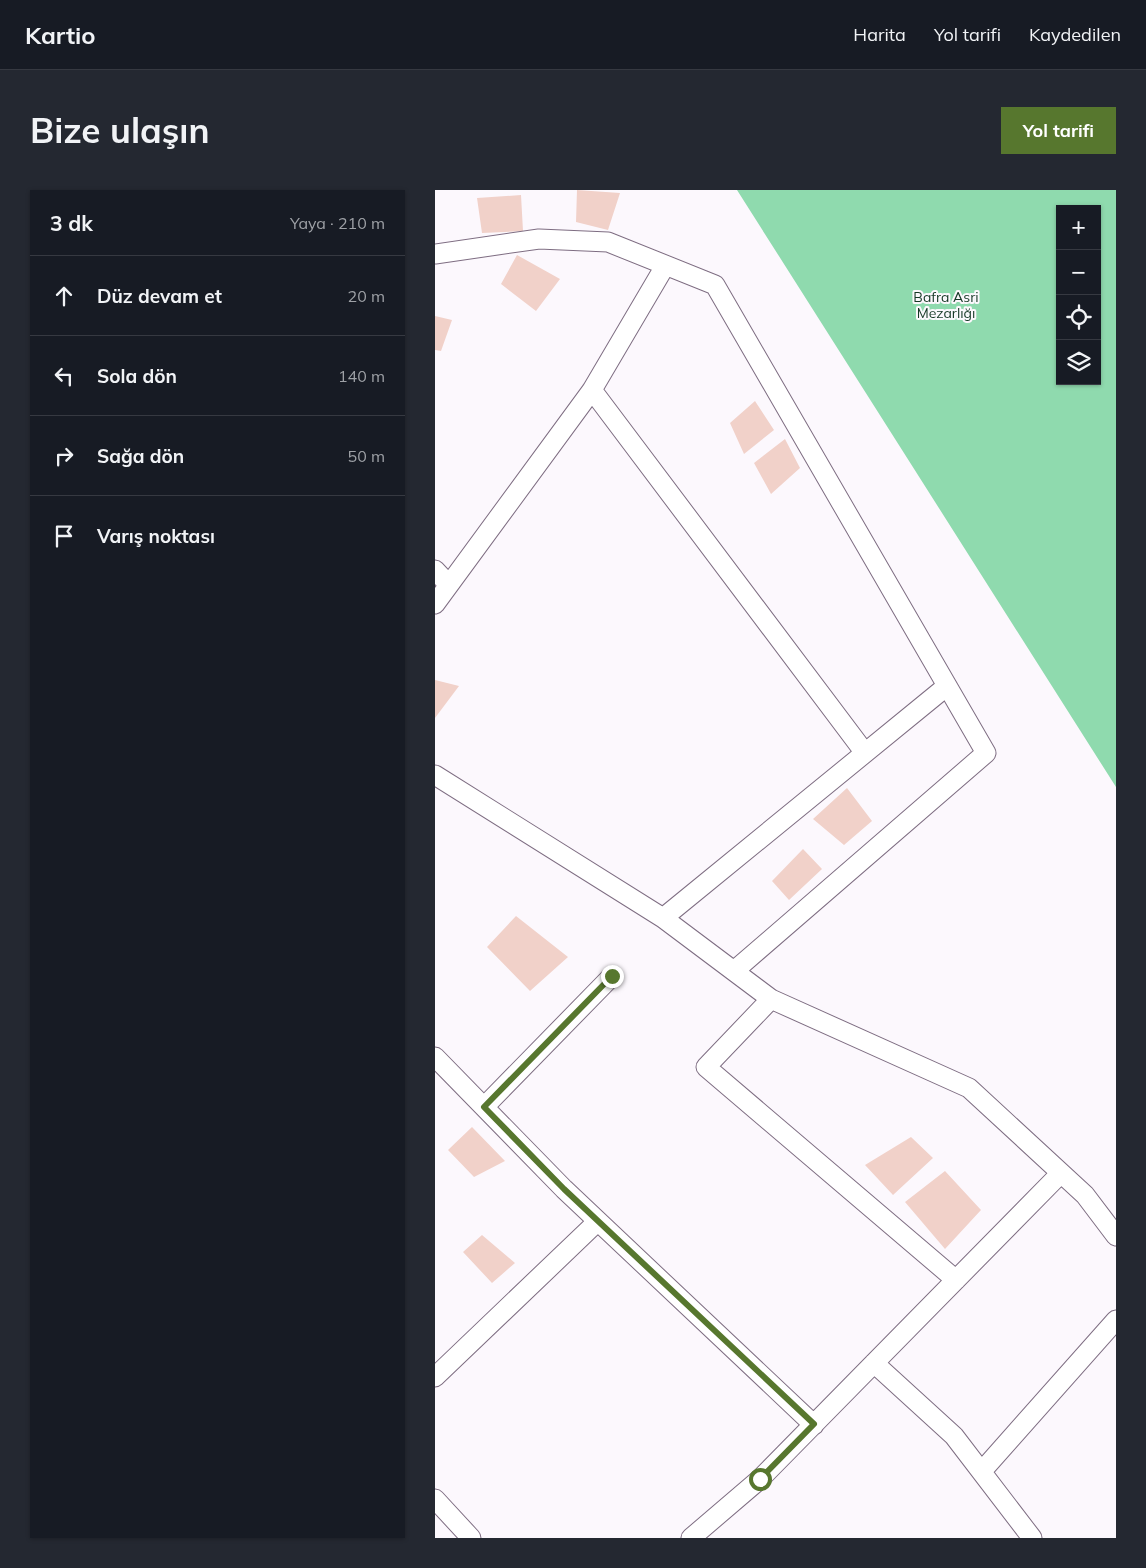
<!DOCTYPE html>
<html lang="tr">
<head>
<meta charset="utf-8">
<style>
  body { margin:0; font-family:Mulish,sans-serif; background:#242831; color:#f1f3f6 }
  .controls { position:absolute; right:15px; top:15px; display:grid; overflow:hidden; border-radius:0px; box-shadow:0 1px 4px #0004 }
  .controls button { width:45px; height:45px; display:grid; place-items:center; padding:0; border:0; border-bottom:1px solid #363941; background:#171b24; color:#f1f3f6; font:25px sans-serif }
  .stop { position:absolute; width:15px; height:15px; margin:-11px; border:4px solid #57772e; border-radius:50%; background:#fff }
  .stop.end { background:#57772e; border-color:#fff; box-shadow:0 1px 5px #0008 }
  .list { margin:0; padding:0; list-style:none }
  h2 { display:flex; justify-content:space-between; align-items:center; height:65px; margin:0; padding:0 20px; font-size:21px }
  h2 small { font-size:16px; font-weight:400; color:#9ea1a6 }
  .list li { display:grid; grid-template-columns:32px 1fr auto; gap:15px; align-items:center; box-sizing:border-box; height:80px; padding:0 20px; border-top:1px solid #363941 }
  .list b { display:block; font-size:19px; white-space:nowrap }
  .list em { font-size:16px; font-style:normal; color:#9ea1a6 }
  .icon { flex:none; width:28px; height:28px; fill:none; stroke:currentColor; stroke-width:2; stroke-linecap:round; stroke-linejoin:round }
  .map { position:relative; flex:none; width:681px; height:1348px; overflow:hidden; border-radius:0px }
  header { display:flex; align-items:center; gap:30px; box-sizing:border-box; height:70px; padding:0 25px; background:#171b24; border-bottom:1px solid #363941 }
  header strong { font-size:24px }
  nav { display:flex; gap:28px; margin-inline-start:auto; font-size:18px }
  .intro { display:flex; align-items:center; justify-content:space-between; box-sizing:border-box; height:120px; padding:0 30px }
  h1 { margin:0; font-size:35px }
  .button { padding:12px 22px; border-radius:0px; background:#57772e; color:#fff; font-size:18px; font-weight:700 }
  main { display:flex; gap:30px; padding:0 30px }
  aside { flex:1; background:#171b24; border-radius:0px; box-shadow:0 1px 4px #0004 }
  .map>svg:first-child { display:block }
</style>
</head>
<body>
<header>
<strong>Kartio</strong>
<nav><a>Harita</a><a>Yol tarifi</a><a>Kaydedilen</a></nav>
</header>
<div class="intro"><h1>Bize ulaşın</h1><a class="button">Yol tarifi</a></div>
<main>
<aside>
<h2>3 dk<small>Yaya · 210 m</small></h2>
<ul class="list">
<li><svg class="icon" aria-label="ahead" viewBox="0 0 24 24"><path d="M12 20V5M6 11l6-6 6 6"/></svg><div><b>Düz devam et</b></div><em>20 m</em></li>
<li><svg class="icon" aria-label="left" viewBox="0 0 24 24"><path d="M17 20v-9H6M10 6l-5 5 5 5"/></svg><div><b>Sola dön</b></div><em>140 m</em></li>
<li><svg class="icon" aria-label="right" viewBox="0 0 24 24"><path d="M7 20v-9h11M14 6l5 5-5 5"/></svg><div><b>Sağa dön</b></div><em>50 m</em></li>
<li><svg class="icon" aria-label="arrive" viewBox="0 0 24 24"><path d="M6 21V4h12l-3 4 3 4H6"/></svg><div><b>Varış noktası</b></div></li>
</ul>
</aside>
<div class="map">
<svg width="681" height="1348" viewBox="0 0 681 1348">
  <rect width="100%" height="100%" fill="#fcf8fd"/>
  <path fill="#8fdaae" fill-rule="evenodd" d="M302 0H681V597ZM625 19H662V191H625Z"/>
  <path fill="#f1d1c9" d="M142 0 185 3 173 40 141 32Z
    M86 5 88 41 47 43 42 8Z
    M82 65 125 89 101 121 66 94Z
    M0 126 17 130 6 161 0 160Z
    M320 211 339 240 309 264 295 233Z
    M350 249 365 278 336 304 319 273Z
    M0 490 24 496 0 528Z
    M412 598 437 631 409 655 378 629Z
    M368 659 387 679 354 710 337 691Z
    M81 726 133 767 95 801 52 757Z
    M37 937 70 971 39 987 13 960Z
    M476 947 498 968 458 1005 430 975Z
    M510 981 546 1020 510 1059 470 1012Z
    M47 1045 80 1073 57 1093 28 1062Z"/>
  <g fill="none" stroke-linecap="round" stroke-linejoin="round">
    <defs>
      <path id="minor" d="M0 64 104 49 173 52 280 95 551 563 299 781
        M157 200 430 563
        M0 380 14 395
        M0 414 157 200 230 76
        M0 585 228 728 336 809 534 898 650 1005 681 1046
        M228 728 512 496
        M336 809 271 877 521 1090
        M0 867 129 999 379 1235
        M49 917 177 786
        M439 1173 519 1246 597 1348
        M0 1187 163 1031
        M547 1281 681 1130
        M0 1309 36 1348
        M256 1348 325 1289 626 983"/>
    </defs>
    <use href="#minor" stroke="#7e6d82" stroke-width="21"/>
    <use href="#minor" stroke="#fff" stroke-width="19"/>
  </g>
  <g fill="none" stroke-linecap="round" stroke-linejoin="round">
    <path stroke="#57772e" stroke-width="6" d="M177 786 49 917 129 999 379 1234 325 1289"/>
  </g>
  <g text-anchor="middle" stroke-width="4" stroke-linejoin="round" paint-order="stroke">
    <g font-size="14" fill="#153825" stroke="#fcf8fd">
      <text x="511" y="112">Bafra Asri<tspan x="511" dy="16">Mezarlığı</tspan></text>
    </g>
  </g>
</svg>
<div class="controls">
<button>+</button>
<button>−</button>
<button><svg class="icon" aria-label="locate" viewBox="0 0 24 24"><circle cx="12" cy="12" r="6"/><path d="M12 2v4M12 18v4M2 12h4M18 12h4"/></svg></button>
<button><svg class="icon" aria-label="layers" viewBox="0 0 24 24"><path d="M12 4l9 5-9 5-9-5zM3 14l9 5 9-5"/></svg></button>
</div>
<div class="stop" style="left:325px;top:1289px"></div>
<div class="stop end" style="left:177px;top:786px"></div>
</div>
</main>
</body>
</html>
